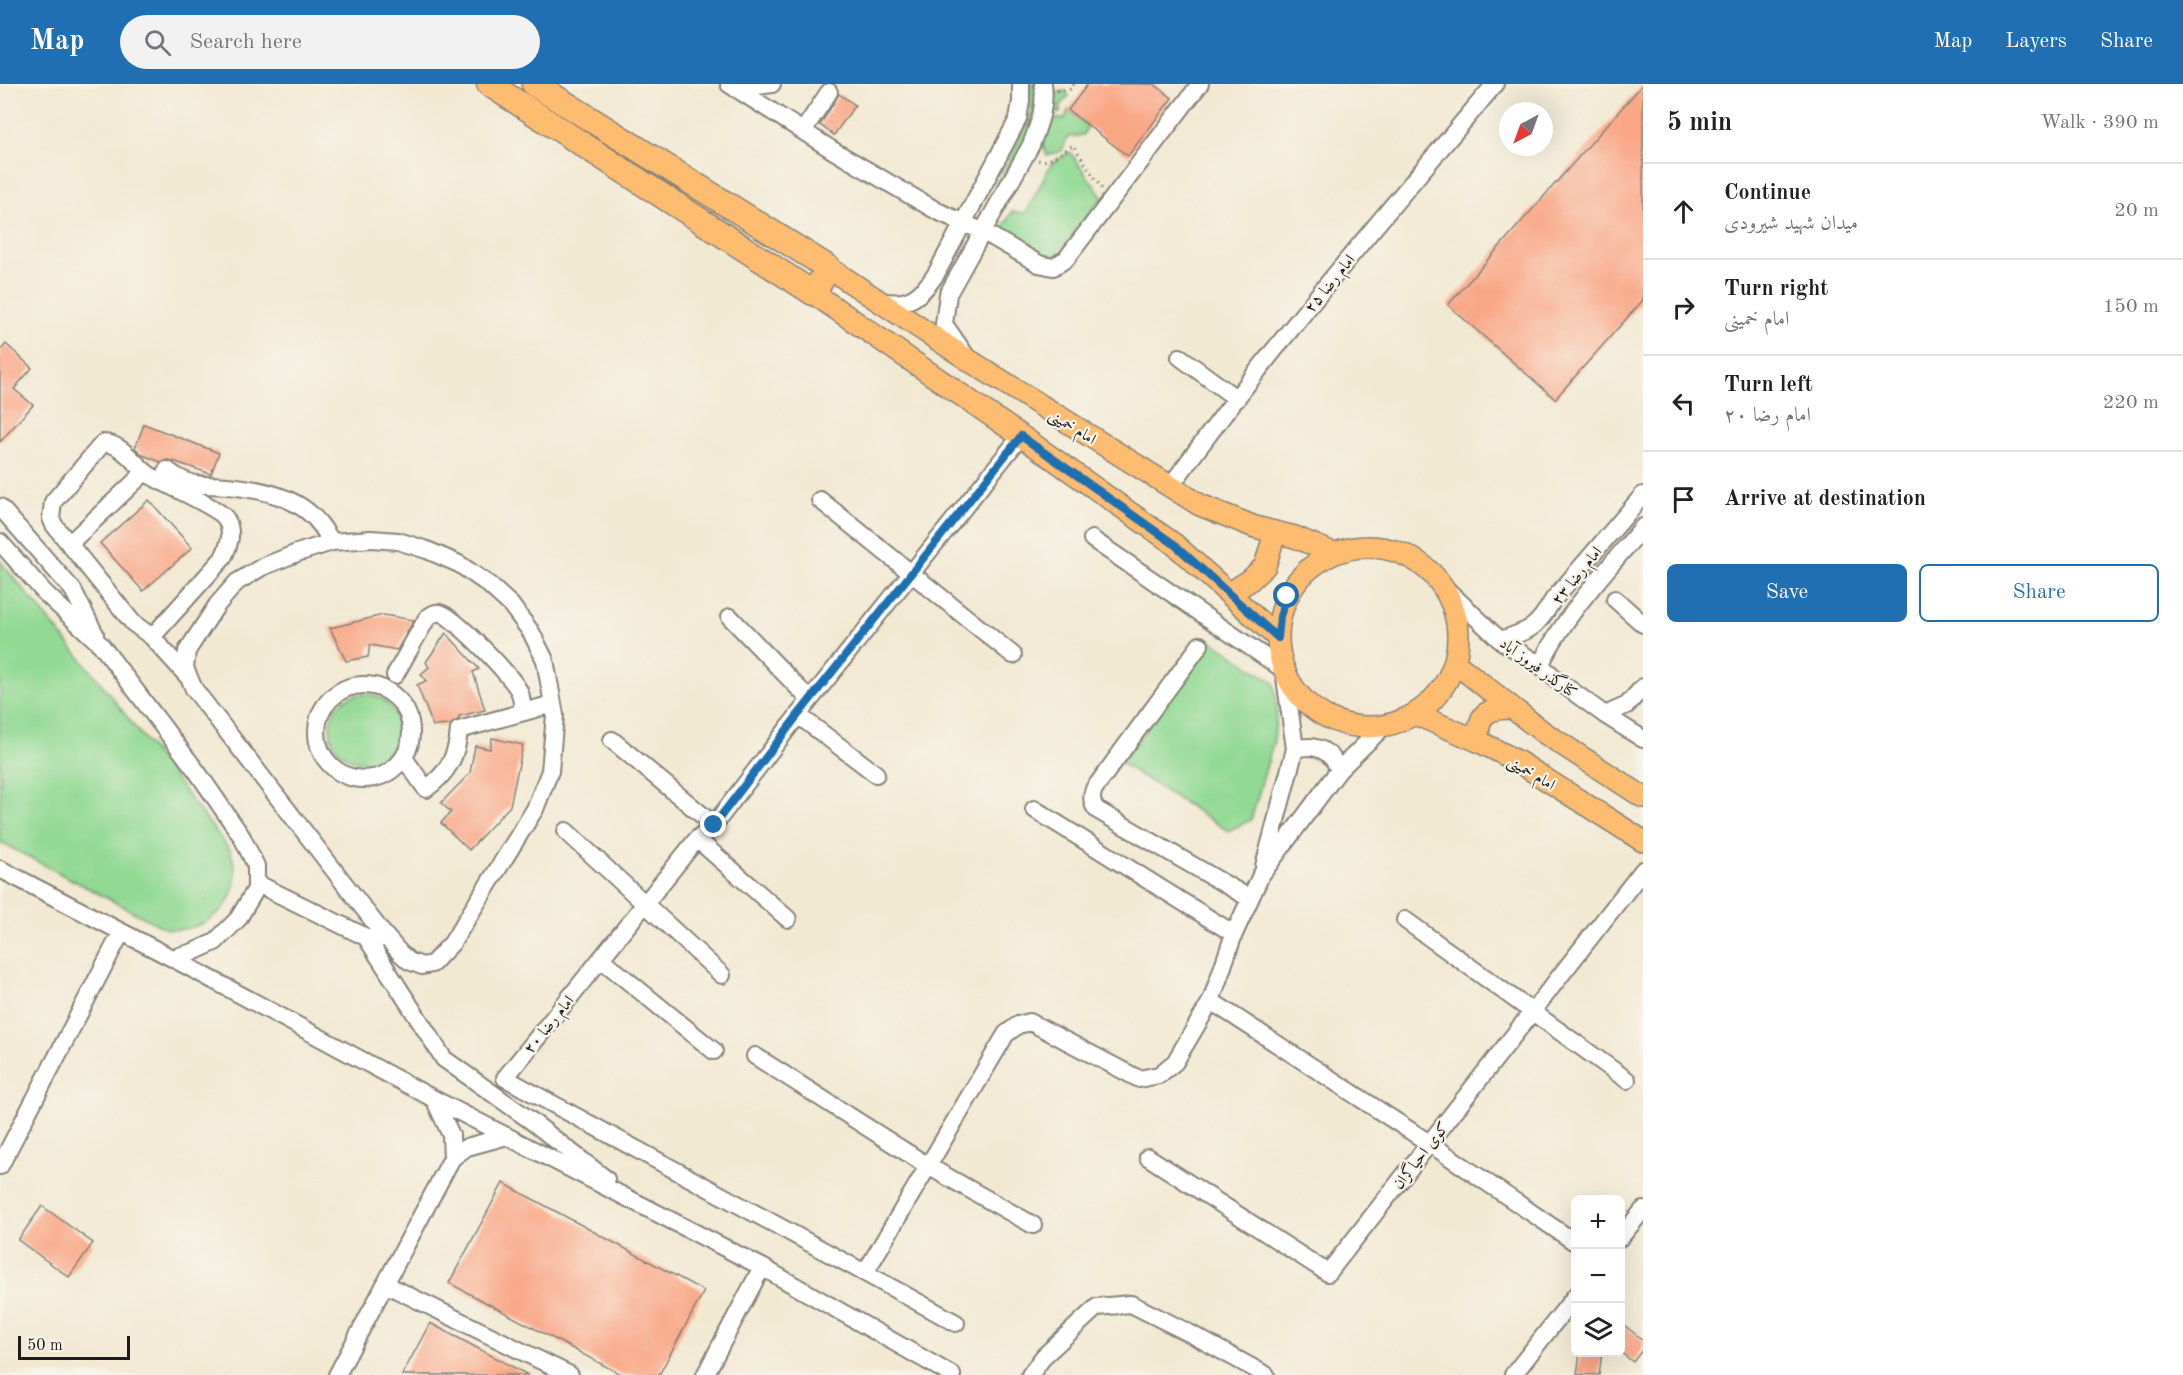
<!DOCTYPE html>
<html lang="en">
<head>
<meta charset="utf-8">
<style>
  body { margin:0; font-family:"Old Standard TT",Amiri,serif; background:#f2f2f2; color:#202124 }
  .controls { position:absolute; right:18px; bottom:18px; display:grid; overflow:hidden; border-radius:9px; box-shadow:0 6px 24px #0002 }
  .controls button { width:54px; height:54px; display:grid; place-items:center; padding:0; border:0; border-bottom:2px solid #e0e0e0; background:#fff; color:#202124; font:30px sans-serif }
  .compass { position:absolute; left:1499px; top:18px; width:54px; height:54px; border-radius:50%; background:#fff; box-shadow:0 6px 24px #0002; rotate:221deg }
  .scale { position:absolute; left:18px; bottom:15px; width:112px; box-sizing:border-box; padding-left:6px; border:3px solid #1c1c1c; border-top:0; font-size:16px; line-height:21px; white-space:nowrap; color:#1c1c1c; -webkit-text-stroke:4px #f7f3e8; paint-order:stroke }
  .stop { position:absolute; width:18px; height:18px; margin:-14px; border:4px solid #1f6fb2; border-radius:50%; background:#fff }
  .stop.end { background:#1f6fb2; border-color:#fff; box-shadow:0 2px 6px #0008 }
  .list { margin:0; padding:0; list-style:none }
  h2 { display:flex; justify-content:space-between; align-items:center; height:78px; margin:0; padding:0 24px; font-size:26px }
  h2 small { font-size:20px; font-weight:400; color:#757577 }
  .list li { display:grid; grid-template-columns:39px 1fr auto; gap:18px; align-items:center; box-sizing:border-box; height:96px; padding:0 24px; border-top:2px solid #e0e0e0 }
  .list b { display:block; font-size:22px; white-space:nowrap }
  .list p { margin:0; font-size:20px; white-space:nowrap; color:#757577 }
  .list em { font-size:20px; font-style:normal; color:#757577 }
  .actions { display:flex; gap:12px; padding:18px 24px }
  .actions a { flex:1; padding:14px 0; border:2px solid #1f6fb2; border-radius:9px; text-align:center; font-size:21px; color:#1f6fb2 }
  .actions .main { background:#1f6fb2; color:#fff }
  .icon { flex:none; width:33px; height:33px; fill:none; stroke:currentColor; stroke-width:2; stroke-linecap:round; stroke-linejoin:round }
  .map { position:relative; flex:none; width:1643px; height:1291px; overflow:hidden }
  header { display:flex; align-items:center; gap:36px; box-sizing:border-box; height:84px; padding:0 30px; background:#1f6fb2; color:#fff }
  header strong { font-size:28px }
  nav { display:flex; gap:33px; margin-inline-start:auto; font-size:21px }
  .search { width:420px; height:54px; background:#f2f2f2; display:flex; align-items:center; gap:15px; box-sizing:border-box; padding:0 21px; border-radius:33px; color:#757577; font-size:22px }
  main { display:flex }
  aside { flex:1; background:#fff }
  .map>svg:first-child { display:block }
</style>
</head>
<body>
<header>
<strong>Map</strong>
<div class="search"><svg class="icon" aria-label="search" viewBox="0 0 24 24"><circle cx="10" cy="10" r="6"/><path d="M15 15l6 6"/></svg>Search here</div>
<nav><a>Map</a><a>Layers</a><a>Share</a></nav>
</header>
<main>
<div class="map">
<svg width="1643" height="1291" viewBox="0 0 1643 1291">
  <rect width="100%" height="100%" fill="#f7f3e8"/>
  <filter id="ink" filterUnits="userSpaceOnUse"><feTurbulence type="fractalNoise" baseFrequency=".0167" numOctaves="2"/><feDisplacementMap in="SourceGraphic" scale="12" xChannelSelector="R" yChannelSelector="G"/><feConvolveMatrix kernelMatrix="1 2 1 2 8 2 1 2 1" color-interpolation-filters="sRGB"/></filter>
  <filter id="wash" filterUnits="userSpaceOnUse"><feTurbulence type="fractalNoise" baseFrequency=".008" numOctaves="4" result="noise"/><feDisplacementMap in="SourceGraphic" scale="24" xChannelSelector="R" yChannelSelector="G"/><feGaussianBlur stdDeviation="1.35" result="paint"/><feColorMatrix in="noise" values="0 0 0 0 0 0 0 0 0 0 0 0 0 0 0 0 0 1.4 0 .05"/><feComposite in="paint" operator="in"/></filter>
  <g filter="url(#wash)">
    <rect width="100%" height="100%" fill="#f2e9d3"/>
    <path fill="#92d994" stroke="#577a58" stroke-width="1.5" d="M1030 0H1035L1036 31 1031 47 994 115 990 113 1031 31Z
      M1065 7 1069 12 1061 21 1060 29H1052L1051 10Z
      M1068 26 1088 42 1083 51 1068 53 1061 67 1047 72 1042 58 1050 35H1065Z
      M1070 68 1102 113 1059 169 1050 174 1044 173 1001 146 1012 128 1026 129 1051 80Z
      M0 477 97 594 230 766C233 775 236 784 235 794 233 829 198 849 166 845L0 758Z
      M1211 556 1274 599 1277 626 1274 656 1251 736 1228 747 1121 679Z
      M330 644a34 34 0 1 1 68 0a34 34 0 1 1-68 0Z"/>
    <g id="blocks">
      <path fill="#f9a685" d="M1088 0H1154L1172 14 1128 72 1068 26Z
        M1643 0V216L1555 315 1448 221Z
        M839 10 855 21 834 51 820 41Z
        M6 260 32 284 14 305 33 321 0 358V267Z
        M144 340 219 369 211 390 173 377 167 376 161 378 143 371 135 364Z
        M149 416 192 464 143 507 100 459Z
        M383 531 414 536 397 566 370 561 368 573 346 577 330 544Z
        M446 549 479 585 473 588 485 626 459 632V635L450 641 433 642 417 601 426 597 421 590 429 583 426 578Z
        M492 654 523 661 510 722 469 766 441 739 451 728 441 719 470 689 475 662 490 665Z
        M503 1099 704 1207 659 1291H622L449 1199Z
        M42 1122 93 1159 69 1193 18 1156Z
        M1620 1238 1643 1256V1265L1633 1278 1620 1268Z
        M430 1239 528 1291H402Z
        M1580 1269H1602L1599 1291 1577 1290Z"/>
    </g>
  </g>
  <g filter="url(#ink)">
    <use href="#blocks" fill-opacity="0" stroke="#878278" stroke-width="1.5"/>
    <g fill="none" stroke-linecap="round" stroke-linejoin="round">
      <defs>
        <path id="minor" d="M729 0 834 67 937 127 984 148 1039 180 1053 183 1066 175 1200 0
          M736 5 772 0
          M803 47 829 8
          M881 217C909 223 921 212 936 190L1018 35 1021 17V0
          M964 269 944 240 948 210 1031 61C1039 40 1046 23 1043 0
          M1180 273 1237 315
          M1021 352 798 631 714 741 697 755 505 994 865 1189 1006 950 1018 941 1030 938 1139 995 1159 991 1175 978 1211 917 1234 850 1261 791 1339 686 1384 642
          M167 386C191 404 200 400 227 402 259 405 298 412 319 439 324 445 328 452 332 458
          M1170 403C1270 264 1384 132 1495 0
          M820 416 1013 571
          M0 423 73 506 95 550
          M371 455 398 457 427 466 459 480 488 500 511 521 531 548 545 576 555 631 550 687 535 725 452 859 432 880 422 882 409 877 400 869 381 847 194 605 185 584 187 567 217 521 237 498 262 483 297 469 332 458Z
          M1092 455 1284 586 1295 665 1264 782
          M0 458 45 509 101 561 198 689 242 753 256 782V805L238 835 215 858 193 868 172 874
          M69 460 145 388
          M1443 502 1500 556 1540 581 1561 599 1605 631 1643 655
          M1615 515 1643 540
          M730 533 810 616
          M152 553 223 474C229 461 234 449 226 435 220 424 166 401 151 392 135 382 123 359 103 359L53 418 51 434 54 441 133 539 152 553 189 594
          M1500 556C1531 546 1536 545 1553 516L1643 411
          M1200 561 1094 705C1091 713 1091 719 1097 726L1249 814
          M1540 581C1566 529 1606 487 1643 443
          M395 591 427 534C431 531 435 528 440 529 454 532 515 595 520 609 522 615 522 622 523 628
          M317 648a47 47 0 1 1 94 0a47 47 0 1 1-94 0Z
          M798 631 876 690
          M1605 631 1627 621 1643 603
          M612 656 714 741
          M1295 665C1315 659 1331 666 1339 686
          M404 674 426 705C448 689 457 672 459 646L553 620
          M1034 725 1234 850
          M566 747 722 891
          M697 755 788 835
          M0 785 172 874 434 1015 762 1183 952 1291
          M256 799 376 858
          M1405 836 1627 996
          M366 853 444 975 530 1036 606 1095
          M601 875 714 967
          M1211 917 1429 1059 1576 1159
          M755 972 928 1082 1033 1141
          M434 1015 451 1051 452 1074
          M1148 1073 1328 1189 1643 786
          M0 1082 121 849
          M1620 1154 1643 1126
          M865 1189 956 1239
          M385 1200 570 1291
          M337 1291 452 1074 467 1063 507 1052
          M705 1291 762 1183
          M1030 1291 1044 1272 1097 1223 1131 1220 1191 1250 1266 1291
          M1513 1291 1576 1211"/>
        <path id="major" d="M829 184 970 277 1200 421 1255 443 1295 453 1333 469
          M813 209 1021 352 1174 460 1278 554
          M1278 553a90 90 0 1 1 180 0a90 90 0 1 1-180 0Z
          M1230 509 1249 497 1265 482 1275 449
          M1455 579 1543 648 1643 713
          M1415 630 1478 657 1517 677 1643 757
          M1478 657C1478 630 1486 624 1512 624"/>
        <path id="highway" d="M489 0 813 209 829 184 534 0"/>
      </defs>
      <use href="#minor" stroke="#878278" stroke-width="20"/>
      <use href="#major" stroke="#878278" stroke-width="24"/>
      <use href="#highway" stroke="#878278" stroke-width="27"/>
      <path stroke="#878278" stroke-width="3" stroke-dasharray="1.5 4.5" stroke-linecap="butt" d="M1057 7 1070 5 1074 0
        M1038 76C1051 79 1062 68 1073 61L1102 105"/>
      <use href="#minor" stroke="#fff" stroke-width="16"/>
      <use href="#major" stroke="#febc70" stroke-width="21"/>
      <use href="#highway" stroke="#febc70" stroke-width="24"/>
    </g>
  </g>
  <g fill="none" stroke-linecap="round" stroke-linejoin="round" filter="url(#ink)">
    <path stroke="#1f6fb2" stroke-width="8" d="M714 741 798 631 1021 352 1174 460 1278 554 1280 532 1287 512"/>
  </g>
  <g text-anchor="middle" stroke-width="4.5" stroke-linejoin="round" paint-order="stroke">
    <g font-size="16" fill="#1c1c1c" stroke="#f7f3e8">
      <text transform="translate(1329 199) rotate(-51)" y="6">امام رضا ۲۵</text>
      <text transform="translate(1073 342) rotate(32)" y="6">امام خمینی</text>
      <text transform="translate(1576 491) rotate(-51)" y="6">امام رضا ۲۳</text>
      <text transform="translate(1539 583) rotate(36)" y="6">کنارگذر فیروز آباد</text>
      <text transform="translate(1532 688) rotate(31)" y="6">امام خمینی</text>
      <text transform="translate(548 940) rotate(-51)" y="6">امام رضا ۲۰</text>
      <text transform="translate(1420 1071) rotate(-52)" y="6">کوی احیاگران</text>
    </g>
  </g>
</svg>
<div class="controls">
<button>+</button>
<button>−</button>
<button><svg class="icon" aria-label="layers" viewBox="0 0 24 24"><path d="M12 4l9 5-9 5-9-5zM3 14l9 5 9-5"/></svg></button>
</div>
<svg class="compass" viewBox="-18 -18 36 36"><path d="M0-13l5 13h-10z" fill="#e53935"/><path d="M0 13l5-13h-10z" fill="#757577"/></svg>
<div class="scale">50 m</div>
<div class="stop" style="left:1287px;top:512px"></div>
<div class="stop end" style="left:714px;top:741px"></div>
</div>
<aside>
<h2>5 min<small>Walk · 390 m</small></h2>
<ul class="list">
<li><svg class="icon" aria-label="ahead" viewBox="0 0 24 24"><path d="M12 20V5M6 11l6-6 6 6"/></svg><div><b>Continue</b><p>میدان شهید شیرودی</p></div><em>20 m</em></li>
<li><svg class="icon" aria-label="right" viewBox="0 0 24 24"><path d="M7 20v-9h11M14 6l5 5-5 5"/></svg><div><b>Turn right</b><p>امام خمینی</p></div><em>150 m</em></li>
<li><svg class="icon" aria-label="left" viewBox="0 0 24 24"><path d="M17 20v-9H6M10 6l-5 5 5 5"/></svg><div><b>Turn left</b><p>امام رضا ۲۰</p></div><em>220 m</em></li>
<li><svg class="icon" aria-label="arrive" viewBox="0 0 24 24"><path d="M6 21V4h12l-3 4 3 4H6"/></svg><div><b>Arrive at destination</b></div></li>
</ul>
<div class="actions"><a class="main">Save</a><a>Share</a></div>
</aside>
</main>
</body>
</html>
